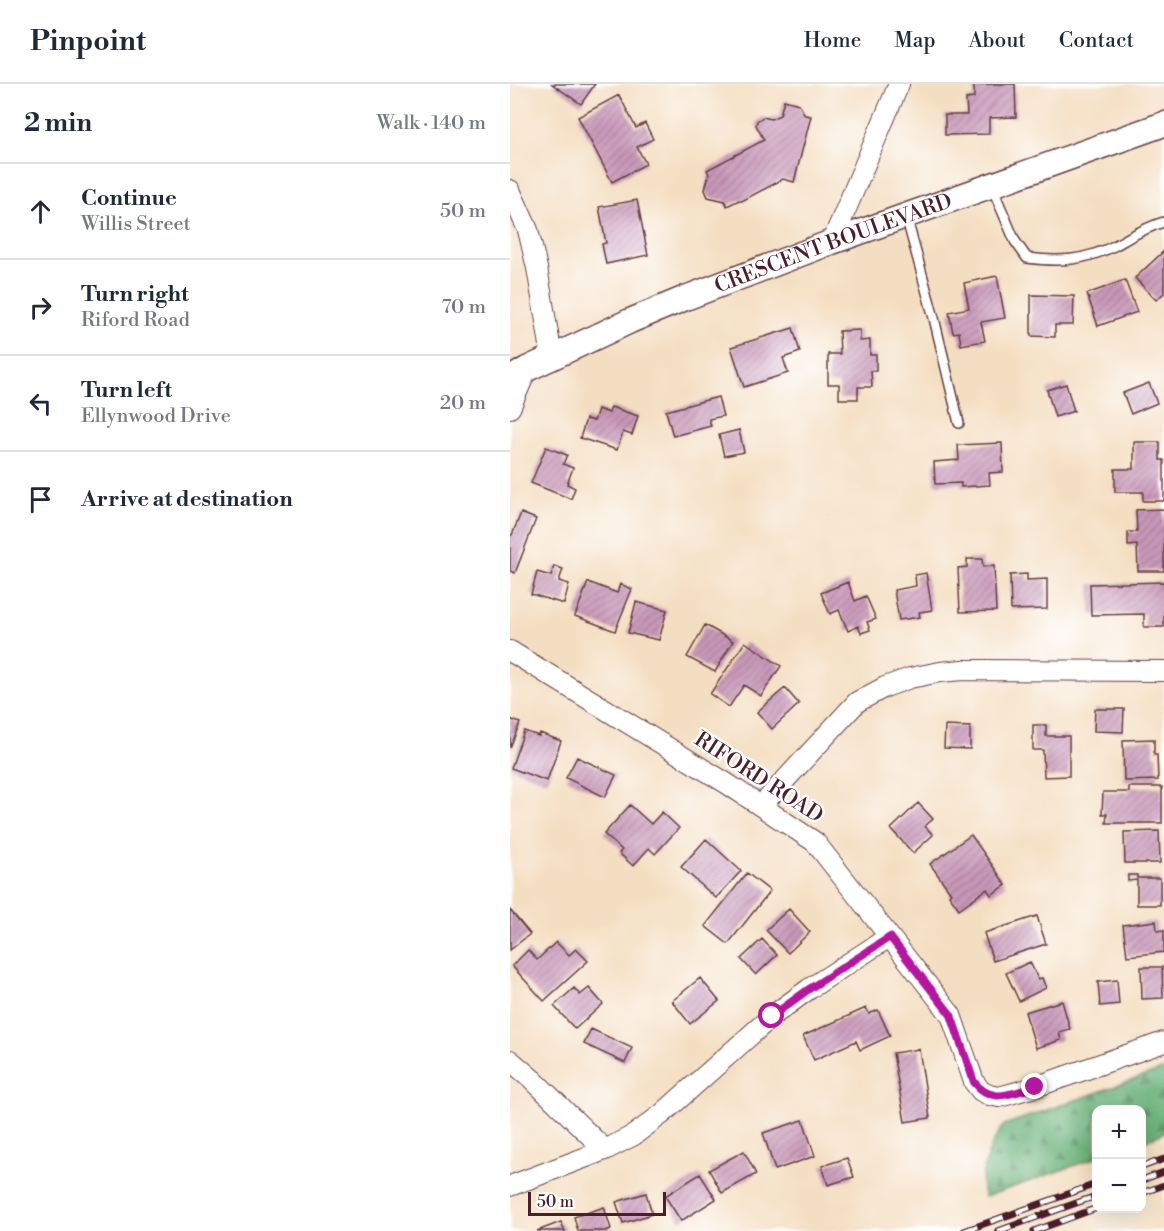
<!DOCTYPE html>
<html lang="en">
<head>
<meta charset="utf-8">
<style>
  body { margin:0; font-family:"Libre Bodoni",serif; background:#f6f6f7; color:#1f2937 }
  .controls { position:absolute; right:18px; bottom:18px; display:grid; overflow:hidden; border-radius:12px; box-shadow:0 6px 24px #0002 }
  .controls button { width:54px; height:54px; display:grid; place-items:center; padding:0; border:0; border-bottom:2px solid #e0e1e3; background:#fff; color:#1f2937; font:30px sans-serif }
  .scale { position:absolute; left:18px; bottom:15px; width:138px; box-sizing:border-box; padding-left:6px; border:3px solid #4a1f2b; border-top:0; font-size:16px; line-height:21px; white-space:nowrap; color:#4a1f2b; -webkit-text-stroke:4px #fff; paint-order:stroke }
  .stop { position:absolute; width:18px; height:18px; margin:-14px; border:4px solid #b5179e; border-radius:50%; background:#fff }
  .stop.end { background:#b5179e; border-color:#fff; box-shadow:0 2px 6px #0008 }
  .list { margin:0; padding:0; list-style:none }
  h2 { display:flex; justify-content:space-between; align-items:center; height:78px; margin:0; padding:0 24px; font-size:26px }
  h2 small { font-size:20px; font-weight:400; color:#747a83 }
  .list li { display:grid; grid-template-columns:39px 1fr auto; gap:18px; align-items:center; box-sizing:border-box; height:96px; padding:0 24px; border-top:2px solid #e0e1e3 }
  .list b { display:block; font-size:22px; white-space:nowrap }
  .list p { margin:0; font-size:20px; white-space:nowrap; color:#747a83 }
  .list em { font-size:20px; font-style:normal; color:#747a83 }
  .icon { flex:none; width:33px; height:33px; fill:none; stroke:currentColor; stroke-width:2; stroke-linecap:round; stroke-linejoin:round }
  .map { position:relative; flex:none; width:654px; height:1147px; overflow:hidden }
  header { display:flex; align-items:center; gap:36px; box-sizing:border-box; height:84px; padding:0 30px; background:#fff; border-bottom:2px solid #e0e1e3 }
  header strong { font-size:28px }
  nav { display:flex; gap:33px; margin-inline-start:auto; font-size:21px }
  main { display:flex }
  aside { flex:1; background:#fff }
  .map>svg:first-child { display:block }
</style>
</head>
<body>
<header>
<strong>Pinpoint</strong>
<nav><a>Home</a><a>Map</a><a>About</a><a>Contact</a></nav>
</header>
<main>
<aside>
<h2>2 min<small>Walk · 140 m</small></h2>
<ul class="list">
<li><svg class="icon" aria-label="ahead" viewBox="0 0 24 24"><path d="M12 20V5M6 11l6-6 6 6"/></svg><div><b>Continue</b><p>Willis Street</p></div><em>50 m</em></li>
<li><svg class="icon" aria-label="right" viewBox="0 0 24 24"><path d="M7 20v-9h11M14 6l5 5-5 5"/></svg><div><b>Turn right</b><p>Riford Road</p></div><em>70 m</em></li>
<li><svg class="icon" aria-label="left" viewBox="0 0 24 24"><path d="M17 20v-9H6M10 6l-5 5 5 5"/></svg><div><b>Turn left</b><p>Ellynwood Drive</p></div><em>20 m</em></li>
<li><svg class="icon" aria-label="arrive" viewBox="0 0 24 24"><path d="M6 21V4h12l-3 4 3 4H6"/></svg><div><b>Arrive at destination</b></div></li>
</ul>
</aside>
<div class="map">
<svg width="654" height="1147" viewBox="0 0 654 1147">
  <defs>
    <pattern id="forest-firs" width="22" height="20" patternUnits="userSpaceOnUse" patternTransform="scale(1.5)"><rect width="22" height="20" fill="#69b178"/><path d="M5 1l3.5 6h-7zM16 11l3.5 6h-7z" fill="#588f63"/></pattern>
    <pattern id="building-hatch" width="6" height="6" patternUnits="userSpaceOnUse" patternTransform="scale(1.5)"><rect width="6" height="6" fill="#c998b9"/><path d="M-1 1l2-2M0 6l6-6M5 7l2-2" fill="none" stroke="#a57b97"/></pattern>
  </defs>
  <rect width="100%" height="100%" fill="#fff"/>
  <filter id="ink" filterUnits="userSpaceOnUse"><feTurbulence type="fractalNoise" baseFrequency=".0167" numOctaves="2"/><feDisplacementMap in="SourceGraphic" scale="12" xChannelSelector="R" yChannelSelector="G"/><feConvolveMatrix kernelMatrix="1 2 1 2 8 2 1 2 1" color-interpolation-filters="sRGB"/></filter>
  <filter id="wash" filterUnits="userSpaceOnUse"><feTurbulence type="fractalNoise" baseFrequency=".008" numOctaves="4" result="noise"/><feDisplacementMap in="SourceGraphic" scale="24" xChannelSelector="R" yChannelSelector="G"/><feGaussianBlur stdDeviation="1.35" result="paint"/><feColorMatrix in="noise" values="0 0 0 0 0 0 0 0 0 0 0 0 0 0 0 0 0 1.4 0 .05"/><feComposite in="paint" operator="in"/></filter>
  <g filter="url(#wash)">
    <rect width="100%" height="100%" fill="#f4dec1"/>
    <path fill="url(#forest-firs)" stroke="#5a6852" stroke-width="1.5" d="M654 985V1049L632 1058V1026H586V1074L475 1113C466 1092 481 1058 494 1041Z"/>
    <g id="blocks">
      <path fill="url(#building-hatch)" d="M42 0H85L71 20Z
        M464 0H505L506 33 479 34V50L435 51V31H457L456 15 464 14Z
        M109 11 126 44 135 39 143 55 127 63 136 80 102 98 68 33Z
        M274 16 289 20 295 31 301 32 284 98 273 95 232 117 229 116 217 122 215 117 198 113 195 106 199 90 197 86 254 56 246 41 247 37 253 33 261 35 270 31Z
        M127 116 138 171 96 180 92 160 96 159 89 123Z
        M654 167V209L646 216 625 194Z
        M487 192 495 234 471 238 475 257 451 261 449 248 443 249 439 228 459 224 454 199Z
        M615 196 627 228 588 242 577 210Z
        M521 211 564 212 563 241H545V253L521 252Z
        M283 244 290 268 273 274 278 289 234 303 221 263Z
        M350 246V257L360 256V271H366V287H361L362 303H348V315H329V300H318V270H330L329 247Z
        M639 299 647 319 621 330 613 309Z
        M556 300 564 327 545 333 537 306Z
        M208 313 213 332 199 335 201 342 163 352 156 327Z
        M101 323 128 332 122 351 113 348 107 366 70 354 76 335 84 337 88 325 99 329Z
        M229 346 234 368 214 372 209 351Z
        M624 358H650V376H654V417H633V408H605V385H624Z
        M492 359 493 388 479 389 480 401 451 403V399L425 400 424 378 449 376 448 361Z
        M36 363 57 371 53 380 63 384 57 400 65 404 61 415 21 399Z
        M654 425V487H628L627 461 618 462V448H627L626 426Z
        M11 429 26 435 5 489 0 487V451H2Z
        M457 475H472L473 483 484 482 486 527 450 528 448 484 457 483Z
        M44 482 53 485 49 497 59 500 54 520 21 510 27 488 41 492Z
        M416 489 422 526 409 528 410 533 389 536 384 506 406 502 405 491Z
        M517 490V496L537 495V525L501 526 500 491Z
        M78 498 107 509 110 500 122 505 105 547 65 532Z
        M338 498 345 517 356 512 366 535 357 538 360 546 351 549 348 542 338 547 329 526 320 530 311 509Z
        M654 498V543H634V530L581 531 580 500Z
        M126 518 157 526 149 556 118 549Z
        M195 541 223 557 205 588 177 573Z
        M235 558 271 582 251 612 234 601 219 623 200 610Z
        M275 604 289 620 262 645 247 628Z
        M585 625H614L613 648 584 647Z
        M0 635 10 639 0 664Z
        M523 641H536V652H559V692L534 693 533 666H523Z
        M435 642 460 643V665L434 664Z
        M14 647 29 652 30 649 51 657 37 697 1 684Z
        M644 655V671H647L648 696 614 697 613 656Z
        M67 673 106 691 95 713 56 694Z
        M619 703H652V739H596L597 730H592L593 708H619Z
        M408 719 423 735 415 742 423 751 403 769 381 745Z
        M120 721 141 740 152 728 169 744 145 770 139 764 123 782 109 769 112 766 94 750Z
        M649 747 650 779H615L614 748Z
        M461 751 496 801 481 811 477 805 449 825 439 811 441 809 420 780Z
        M196 755 231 787 206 814 171 783Z
        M237 789 260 807 218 860 195 842Z
        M618 791H627V794H650V821H627V796L618 797Z
        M279 825 300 848 278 869 256 846Z
        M0 826 20 850 0 866Z
        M527 832 536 860 483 877 474 849Z
        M646 837 647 847 654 846V868L617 872 613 841Z
        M252 855 267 871 246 891 231 875Z
        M46 858 59 871 66 865 78 877 34 917 2 882 18 866 27 876Z
        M520 878 528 895 532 894 536 904 509 917 496 889Z
        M631 883H652L653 914 632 915Z
        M190 894 209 917 180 940 162 917Z
        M607 896 609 920 590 922 588 898Z
        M64 904 70 911 79 904 93 920 65 945 44 922Z
        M552 917 560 945 549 948 551 956 526 964 515 928Z
        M356 924 359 930 368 926 380 952 350 966 346 957 304 976 293 952Z
        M81 945 122 964 115 979 74 960Z
        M409 965 420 1034 395 1038 383 969Z
        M293 1036 305 1072 265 1086 253 1049Z
        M234 1067 246 1090 212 1109 199 1086Z
        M337 1074 344 1093 318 1101 312 1082Z
        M190 1090 206 1115 171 1137 155 1112Z
        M136 1109 142 1130 113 1139 106 1118Z
        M94 1123 101 1145 95 1147H68L64 1133Z
        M51 1138 55 1147H27Z"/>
    </g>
  </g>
  <g filter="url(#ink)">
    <use href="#blocks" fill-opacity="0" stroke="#643c42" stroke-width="1.5"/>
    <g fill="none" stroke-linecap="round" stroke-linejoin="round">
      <defs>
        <path id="service" d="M482 103 505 157 517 174C549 178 574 177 604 162 620 153 636 143 654 138
          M396 132 424 234 449 339"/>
        <path id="minor" d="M0 106 18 146 27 184 42 273
          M322 158 389 0
          M0 324 17 285
          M0 567 216 699 305 758 441 931 464 998 471 1007 479 1011 489 1013 525 1003 654 958
          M251 722 347 618 375 603 400 594 430 588 453 586 654 587
          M0 976 22 995 95 1066
          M0 1102 95 1066 124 1051 152 1030 262 932 299 905 379 853"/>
        <g id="tertiary">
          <path id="s1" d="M0 295 17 285 120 237 178 213 322 158 654 40"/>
        </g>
      </defs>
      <use href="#service" stroke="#643c42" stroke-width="12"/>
      <use href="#minor" stroke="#643c42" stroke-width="22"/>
      <use href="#tertiary" stroke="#643c42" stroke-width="27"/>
      <use href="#service" stroke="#fff" stroke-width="9"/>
      <use href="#minor" stroke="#fff" stroke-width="20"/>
      <use href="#tertiary" stroke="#fff" stroke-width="24"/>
      <defs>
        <path id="rail" d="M632 1083 654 1075
          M632 1096 654 1088
          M632 1109 654 1101
          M454 1147 586 1100
          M488 1147 586 1112
          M524 1147 587 1124"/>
      </defs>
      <use href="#rail" stroke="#4a1f2b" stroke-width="7"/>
      <use href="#rail" stroke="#fff" stroke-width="4.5" stroke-dasharray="14" stroke-linecap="butt"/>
    </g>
  </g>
  <g fill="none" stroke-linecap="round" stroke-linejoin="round" filter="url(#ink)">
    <path stroke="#b5179e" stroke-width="8" d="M262 932 299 905 380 853 441 931 464 998C482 1021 501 1009 525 1003"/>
  </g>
  <g text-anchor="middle" stroke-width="5" stroke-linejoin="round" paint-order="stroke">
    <g font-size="21" fill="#4a1f2b" stroke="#fff">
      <text dy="7" stroke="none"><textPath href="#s1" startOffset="351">CRESCENT BOULEVARD</textPath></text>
      <text transform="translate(249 693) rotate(33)" y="7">RIFORD ROAD</text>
    </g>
  </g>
</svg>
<div class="controls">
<button>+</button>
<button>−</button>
</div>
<div class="scale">50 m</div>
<div class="stop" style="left:262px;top:932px"></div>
<div class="stop end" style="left:525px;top:1003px"></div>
</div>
</main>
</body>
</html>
